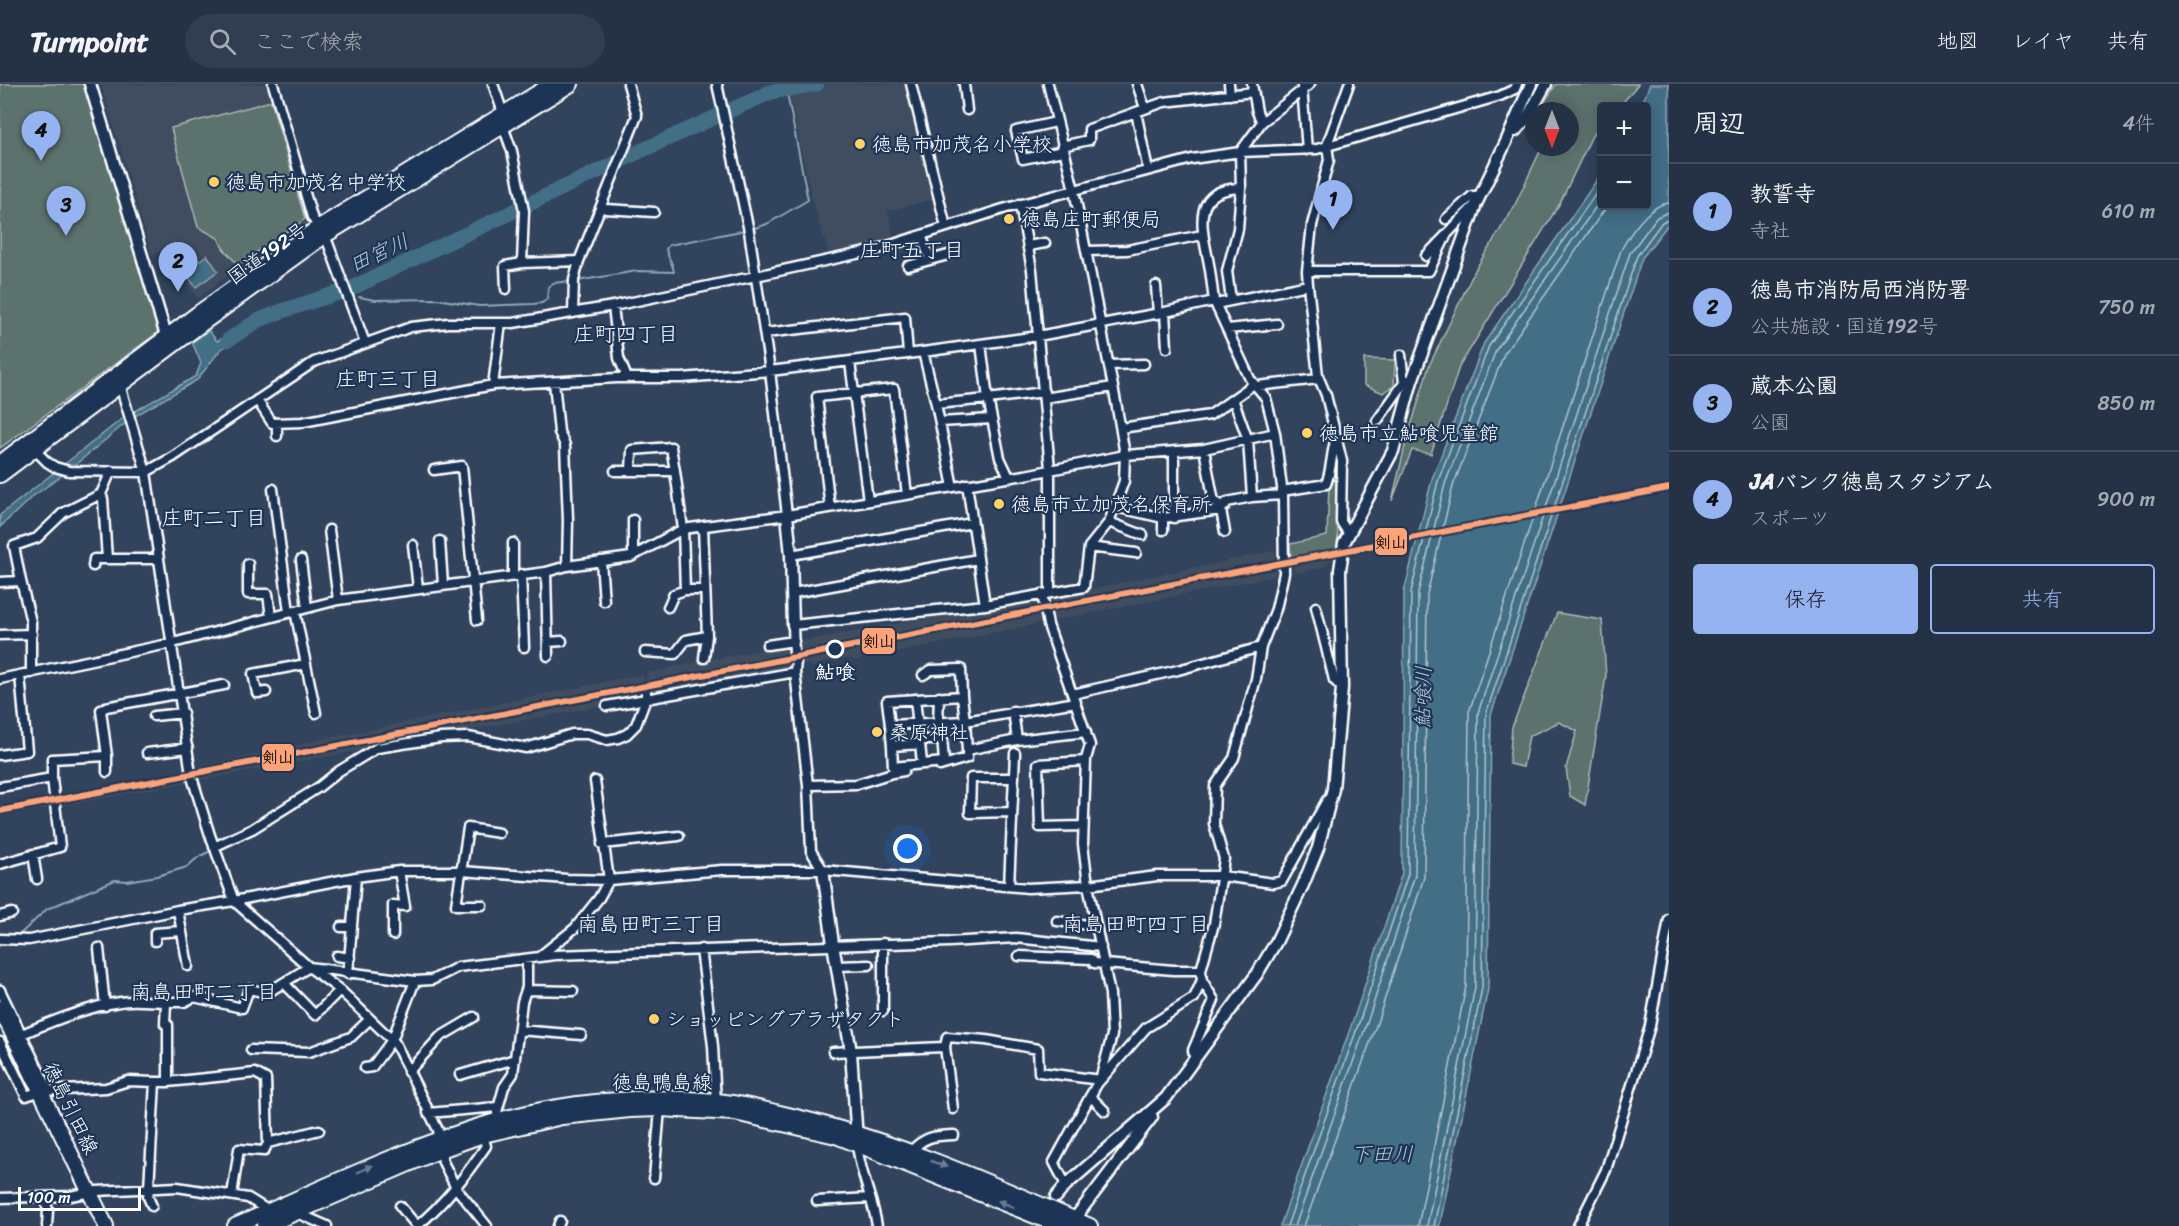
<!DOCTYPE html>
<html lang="ja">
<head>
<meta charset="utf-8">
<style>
  body { margin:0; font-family:Sriracha,"Klee One",sans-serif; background:#313e51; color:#f1f3f6 }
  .controls { position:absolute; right:18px; top:18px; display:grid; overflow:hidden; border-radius:6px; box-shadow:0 3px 15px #0003 }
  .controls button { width:54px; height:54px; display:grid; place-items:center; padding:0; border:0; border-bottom:2px solid #424d5f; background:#253246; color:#f1f3f6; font:30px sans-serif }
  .compass { position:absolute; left:1525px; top:18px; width:54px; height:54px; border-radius:50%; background:#253246; box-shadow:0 3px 15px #0003; rotate:180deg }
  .scale { position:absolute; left:18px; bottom:15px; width:123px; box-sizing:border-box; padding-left:6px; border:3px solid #fff; border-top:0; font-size:16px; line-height:21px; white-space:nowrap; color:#fff; -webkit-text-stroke:4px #1d3557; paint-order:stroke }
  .you { position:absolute; left:908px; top:765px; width:21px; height:21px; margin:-15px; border:4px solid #fff; border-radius:50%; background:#1a73e8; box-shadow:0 0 0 9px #1a73e833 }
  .badge { display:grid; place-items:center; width:39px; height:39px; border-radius:50%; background:#95b2f1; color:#111; font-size:20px; font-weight:700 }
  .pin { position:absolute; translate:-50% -50px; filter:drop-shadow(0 2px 3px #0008) }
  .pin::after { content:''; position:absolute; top:32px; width:21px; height:18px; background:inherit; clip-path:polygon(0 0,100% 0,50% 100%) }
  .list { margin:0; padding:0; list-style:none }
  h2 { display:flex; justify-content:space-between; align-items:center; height:78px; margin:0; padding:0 24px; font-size:26px }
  h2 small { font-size:20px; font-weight:400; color:#a3aab3 }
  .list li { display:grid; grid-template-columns:39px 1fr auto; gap:18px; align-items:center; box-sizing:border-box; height:96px; padding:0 24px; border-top:2px solid #424d5f }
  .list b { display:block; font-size:22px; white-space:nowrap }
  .list p { margin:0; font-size:20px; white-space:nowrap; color:#a3aab3 }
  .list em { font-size:20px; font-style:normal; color:#a3aab3 }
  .actions { display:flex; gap:12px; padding:18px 24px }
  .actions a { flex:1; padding:14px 0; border:2px solid #95b2f1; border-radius:6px; text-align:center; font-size:21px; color:#95b2f1 }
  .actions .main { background:#95b2f1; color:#111 }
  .icon { flex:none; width:33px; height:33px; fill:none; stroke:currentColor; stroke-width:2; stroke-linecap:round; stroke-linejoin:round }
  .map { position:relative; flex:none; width:1669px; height:1142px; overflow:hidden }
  header { display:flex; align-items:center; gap:36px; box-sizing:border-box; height:84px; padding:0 30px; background:#253246; border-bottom:2px solid #424d5f }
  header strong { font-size:28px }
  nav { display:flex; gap:33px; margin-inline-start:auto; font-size:21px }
  .search { width:420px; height:54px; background:#313e51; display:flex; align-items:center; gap:15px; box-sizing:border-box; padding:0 21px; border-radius:33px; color:#a3aab3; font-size:22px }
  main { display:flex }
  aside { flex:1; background:#253246 }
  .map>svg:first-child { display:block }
</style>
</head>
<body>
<header>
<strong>Turnpoint</strong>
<div class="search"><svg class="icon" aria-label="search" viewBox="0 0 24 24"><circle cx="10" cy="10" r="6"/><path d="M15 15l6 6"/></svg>ここで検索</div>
<nav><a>地図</a><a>レイヤ</a><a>共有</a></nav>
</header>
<main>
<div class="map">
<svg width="1669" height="1142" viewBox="0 0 1669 1142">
  <rect width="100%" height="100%" fill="#31435d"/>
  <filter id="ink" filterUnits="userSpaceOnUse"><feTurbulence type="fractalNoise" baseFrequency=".0167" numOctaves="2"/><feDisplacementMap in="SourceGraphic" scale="12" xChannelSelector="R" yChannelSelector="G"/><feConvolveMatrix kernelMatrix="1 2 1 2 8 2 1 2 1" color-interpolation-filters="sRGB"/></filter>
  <g filter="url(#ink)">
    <path fill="#3f4d61" d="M101 0H270L309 138 216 200 198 215 179 188 171 164 152 171Z
      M761 0H906L933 115 888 127 894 154 829 170 812 116 788 2 762 6Z
      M1290 460 1339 464 1349 462 1350 466 1349 471 1334 474 1322 484 1294 489Z
      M1274 467 1280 491 1052 537 1048 515 1052 513Z
      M1034 514 1037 516 1042 539 853 577 852 574 824 578 811 584 808 580 802 581 800 577H796L791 579V587L0 733V722L190 685 324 655 643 590 644 597 646 596 647 589 665 586 672 583 787 561 790 570 798 568 799 558Z"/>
    <path fill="#5c726d" stroke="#aeb8b6" stroke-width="1.5" d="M0 0H85L158 243 157 249 0 364Z
      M1556 0H1638L1620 22H1602L1601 43 1592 52 1560 119 1459 283 1431 370 1412 366 1392 417 1405 362 1429 282 1475 186 1513 125 1542 63H1570V27H1539Z
      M271 17 305 135 238 181 223 164 218 154 198 143 171 44Z
      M1364 275 1395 276 1394 302 1383 309 1364 301Z
      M1334 375 1336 378 1338 464 1291 474 1290 460 1327 452 1329 403 1332 399Z
      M1557 529 1602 536 1606 592 1585 721 1570 712 1566 684 1577 647 1559 638 1529 652 1523 683 1509 680 1512 643Z"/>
    <path fill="#426e86" stroke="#8ea8b6" stroke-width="1.5" d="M1650 0H1669V139L1642 174 1491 631 1488 905 1440 1140 1439 1142H1280L1355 931 1402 789 1404 508 1432 395 1484 259 1601 90 1602 122H1646V22H1641Z
      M207 171 218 187 196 203 184 188Z
      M244 242 248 249 221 265 197 296 133 333 64 390 32 413 0 443V431L123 334 196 292 201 279 192 258 209 247 217 257Z"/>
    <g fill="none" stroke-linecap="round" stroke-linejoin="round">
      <path stroke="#b3c5cf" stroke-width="1.5" d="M1287 1142 1361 933 1408 790 1411 508 1438 397 1489 262 1602 101
        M1295 1142 1368 936 1415 791 1418 509 1445 400 1496 266 1602 114
        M1304 1142 1377 939 1424 793 1427 510 1453 402 1504 270 1607 122
        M1418 1142 1466 902 1469 628 1621 166C1630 149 1650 120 1669 119
        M1427 1142 1475 903 1478 629 1630 169 1657 133 1669 128
        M1434 1142 1482 904 1486 630 1637 172 1662 138 1669 136"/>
      <path stroke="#8ea8b6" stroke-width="2" d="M752 145 767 140 808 116 786 4
        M577 197 637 187 674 188C673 180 668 174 666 165L669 161 746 146
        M350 205 354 209
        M359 213 375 216 437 215 479 222 533 220 542 219 547 215 548 203 553 199 571 197
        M18 852 47 825 115 796 127 797 157 792 187 783 197 774 210 767
        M0 862 7 858"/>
      <path stroke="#426e86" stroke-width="15" d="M228 256 257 237 282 227 350 205 647 64 771 8 817 0"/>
      <path stroke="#505f75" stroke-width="10" stroke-dasharray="10 5" stroke-linecap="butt" d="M1037 1142 1056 1113"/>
      <defs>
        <path id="minor" d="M273 0 312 133 328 159 365 259
          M493 0 503 29
          M717 0 749 147 770 287 787 431
          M911 0 946 143
          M964 0 967 26
          M1137 0 1145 24
          M1229 0 1230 11
          M1252 0 1257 28 1262 38
          M1302 3 1307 66
          M1136 28 1148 86
          M1056 38 1016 47 1023 75 1063 67
          M503 42 512 67 524 127 522 179 579 177
          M1062 62 1089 56V45L1164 18 1253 8
          M1020 120 1032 186 1050 385V509
          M601 122 606 125 654 128
          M1446 135 1472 112H1480
          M921 151 930 175
          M1028 162 1045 159
          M1086 167 1127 166 1202 151
          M1426 172 1473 123
          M908 182 948 171
          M1307 187H1429L1447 150
          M1308 201 1307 187 1312 141 1329 76 1327 61 1349 0
          M1156 202 1158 230
          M506 205 505 182 522 179
          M1231 216 1227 187 1238 145 1241 104
          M1214 217C1212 203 1211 189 1208 175 1201 141 1192 105 1241 104L1240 68 1262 38 1310 0
          M1216 220 1308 201 1318 292 1326 311 1342 377 1341 438 1349 450
          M613 222 619 274 627 294
          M1165 228 1167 264
          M573 229 574 196 579 177 637 32 628 0
          M1228 245 1277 240
          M765 249 905 233 908 270
          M923 268 936 320 953 403
          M1401 271 1404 299
          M850 278 868 417
          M1109 281 1144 280
          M554 298 559 348 565 361 568 436 567 482
          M120 301 146 388 191 690 210 751 234 817 309 883 340 906 395 959 438 1046 443 1078 456 1104 487 1142
          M493 301 501 239
          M1257 302 1319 295
          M1044 314 1113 303
          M1233 315 1248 356 1252 413
          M257 316 272 339 303 338 493 301 617 294H682L770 287 923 268 1038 252 1165 228 1214 217 1250 295 1266 314 1275 349 1283 411 1284 489 1276 525 1261 563 1256 595 1234 674 1215 702 1214 740 1224 775 1214 840 1201 886 1202 896 1194 914 1146 944 1097 1000 1054 1078 1066 1101
          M936 320 988 315 981 260
          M1377 337 1404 299 1413 294
          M940 338 992 335
          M277 339V352
          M1121 344 1210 331 1254 300
          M32 363 47 378 55 383 69 387 146 388 173 373 314 278 411 243 448 239H513L613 222 756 192 875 166 1003 125 1192 75 1240 68 1317 65 1500 12 1515 5 1517 0
          M1204 365 1214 418 1225 422
          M434 386 462 382 477 536
          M615 387H675L683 445 685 506 674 510 668 523
          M631 387 632 366 671 363 675 387
          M1009 393 1000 374 988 315 1044 308
          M967 400 985 521
          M273 405 289 528
          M1282 407 1326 400C1332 385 1331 369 1336 354
          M101 410 103 415 107 475
          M1115 423 1163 434 1221 426 1227 418 1252 413 1283 411
          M830 424 817 313 894 305 907 411
          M1221 426 1225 448
          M1174 434V367
          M633 436V472
          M1109 438 1143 451
          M329 446 338 516
          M1163 446V434
          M440 457 443 501
          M413 461 418 504
          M1089 463 1136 469
          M791 471 972 439
          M301 476 307 524
          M601 477 604 517
          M248 480V510H268L271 533
          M93 482 94 475H159
          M546 488 548 572
          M521 490 524 563
          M513 491V459
          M21 497 14 462 37 454 63 429 101 410 111 387
          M0 498 21 497 31 538V589
          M685 506H705
          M793 509 978 475
          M1316 523 1334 596 1342 604
          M295 527 316 629
          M0 551 32 550
          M548 558 562 557
          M767 561 794 557
          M645 568 675 570 686 556 707 552 703 442
          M794 569 793 541 985 521 1084 503 1089 463 1109 438 1124 397 1125 371 1116 318 1074 106 1048 0
          M704 574 707 552
          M796 577 795 588 808 701 811 767 823 786
          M923 591 931 586 961 585 962 612
          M0 595 173 559 338 516 546 488 567 482 631 473 683 445 690 444 787 431 1025 391 1125 371 1204 365 1275 349
          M266 608 257 609 253 590 306 580
          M1073 610 1178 586 1261 563
          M915 615 920 660 892 662 893 683 944 678 941 639
          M1076 618 965 637 962 612 887 617 890 641 965 637 967 666 1017 656 1086 648
          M607 622 795 588
          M1013 627 1017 656
          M154 632 183 629
          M938 639 939 613
          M890 641 892 662
          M920 656H943
          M920 660 922 679
          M147 669 188 664
          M0 671 27 667 20 591
          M107 672 101 626 106 623 224 601
          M940 682 967 674V666
          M808 701 857 700 892 689 904 687
          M0 703 52 694V675L107 672V688
          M1012 728 970 729 971 694H1014
          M1083 742 1040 743 1038 680 1086 677
          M602 760 679 752
          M214 763 252 745 319 703 339 687 377 664 441 654 468 653 526 664 572 650H587L607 656 618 654 627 650 636 641 646 615V608
          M33 770 37 795
          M0 780 60 763 52 694
          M1009 802 1015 669
          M482 821H456L468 744 499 749
          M178 826 188 882
          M0 832 12 829
          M1057 837 1096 842
          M341 843H352
          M393 851V821L405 822 399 787
          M0 855 29 856 178 826 234 817 356 793 399 787H462L567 795 609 796 722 786H823L1028 804 1088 801 1157 792H1222L1273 799 1282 797 1327 716
          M155 857V849L181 847
          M883 859V927
          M99 864 105 922
          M701 865 713 962 716 1019
          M337 872 350 874
          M540 872 575 844 599 814 609 796 595 697
          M1019 872 1091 875 1094 879 1173 886H1201
          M836 882 869 881
          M348 890 356 793
          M415 897 432 896 458 883 555 871 949 858 1016 854 1101 863
          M284 899 315 931 340 906
          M0 906 49 1007
          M526 906 573 907
          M166 918H184L194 913 242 924 249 905 267 909 309 883 415 897 392 956 372 983 365 984
          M519 946 581 951
          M22 950C50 938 98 919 129 917 140 916 154 918 166 918L165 940 168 941V998H155L149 1104 148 1113 152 1122
          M0 958 26 1012 41 1007 106 1004 128 997 155 998
          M945 963 953 1025
          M251 966 309 968 351 953 370 935
          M833 968 943 963H945L947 953 986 956 1038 965 1039 988 1100 996 1112 951 1110 910 1088 801 1083 760 1086 675 1090 661 1048 541 1042 510
          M1195 977 1193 966 1214 916 1202 896
          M408 988 440 953 474 933
          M460 991 515 975
          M168 998 255 989 266 995 268 1059
          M1090 1012 1105 1027
          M428 1029 498 1023
          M498 1036 497 1028 504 1003 513 990 522 918 527 903V875
          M857 1059C859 1088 873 1114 877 1142
          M910 1068C925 1052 933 1052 954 1051
          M654 1094 660 1025
          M232 1111 239 1065 264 1067 268 1059 319 1046
          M44 1113 48 1126 47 1142
          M0 1114 70 1112 97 1107 177 1103 248 1114 269 1127
          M817 1117 870 1114
          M400 1122 417 1142C445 1119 466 1091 486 1062L483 1051
          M295 1128 327 1142
          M558 1142 560 1137
          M1578 1142 1606 1086 1650 942 1669 835"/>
        <path id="tertiary" d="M90 0 168 258
          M1515 47 1527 34 1546 0
          M787 431 791 471 793 541
          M823 786 833 860 851 968 857 1056
          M1056 1113 1066 1101 1166 1014 1257 890 1276 858 1303 801 1318 764 1333 705 1342 604 1340 486 1344 459 1393 367 1412 297 1476 120 1506 58 1531 0
          M1069 1142 1152 1033"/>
        <path id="primary" d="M0 924 106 1142
          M235 1142C320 1105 406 1063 496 1037 563 1017 646 1010 716 1017 740 1019 764 1025 788 1031 892 1055 991 1099 1090 1142
          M265 1142 441 1066 483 1051 562 1033 630 1026 660 1025 735 1029 836 1052 1060 1142"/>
        <path id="trunk" d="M0 379 197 230 319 143 552 0
          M0 391 203 239 324 152 571 0"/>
      </defs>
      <use href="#minor" stroke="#fff" stroke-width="13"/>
      <use href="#tertiary" stroke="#fff" stroke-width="15"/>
      <use href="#primary" stroke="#fff" stroke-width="18"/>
      <use href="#trunk" stroke="#fff" stroke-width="18"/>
      <use href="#minor" stroke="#1d3557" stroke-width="8"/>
      <use href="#tertiary" stroke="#1d3557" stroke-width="10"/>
      <use href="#primary" stroke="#1d3557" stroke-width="14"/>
      <use href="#trunk" stroke="#1d3557" stroke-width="14"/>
      <defs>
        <path id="rail-1" d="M0 727 1669 404"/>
      </defs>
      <use href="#rail-1" stroke="#1d3557" stroke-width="10"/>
      <use href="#rail-1" stroke="#fea277" stroke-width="6"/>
    </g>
    <defs><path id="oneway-solid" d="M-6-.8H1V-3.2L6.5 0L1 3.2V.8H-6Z" transform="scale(1.5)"/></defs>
    <g fill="#6c7c92">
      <use href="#oneway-solid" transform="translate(939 1080) rotate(21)"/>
      <use href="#oneway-solid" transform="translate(365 1085) rotate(-24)"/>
      <use href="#oneway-solid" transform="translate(1006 1120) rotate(-157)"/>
    </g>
  </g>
  <g fill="#ffd166" stroke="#1d3557" stroke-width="2">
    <circle cx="860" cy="60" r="6"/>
    <circle cx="214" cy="98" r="6"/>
    <circle cx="1009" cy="135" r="6"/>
    <circle cx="1307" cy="349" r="6"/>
    <circle cx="999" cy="420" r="6"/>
    <circle cx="877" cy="648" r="6"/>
    <circle cx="654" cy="935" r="6"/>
  </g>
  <circle fill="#1d3557" stroke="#fff" stroke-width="3" cx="835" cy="565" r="8"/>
  <g text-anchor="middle" stroke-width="4.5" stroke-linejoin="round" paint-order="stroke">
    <g font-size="20" fill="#fff" stroke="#1d3557" text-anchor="start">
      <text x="872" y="67">徳島市加茂名小学校</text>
      <text x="226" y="105">徳島市加茂名中学校</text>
      <text x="1021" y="142">徳島庄町郵便局</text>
      <text x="1319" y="356">徳島市立鮎喰児童館</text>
      <text x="1011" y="427">徳島市立加茂名保育所</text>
      <text x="889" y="655">桑原神社</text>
      <text x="666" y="942">ショッピングプラザタクト</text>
    </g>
    <g font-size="20" fill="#fff" stroke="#1d3557">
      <text transform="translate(267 169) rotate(-35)" y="7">国道192号</text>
      <text x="662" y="1005">徳島鴨島線</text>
      <text transform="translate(71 1024) rotate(64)" y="7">徳島引田線</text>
    </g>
    <g font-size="20" font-weight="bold" fill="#fff" stroke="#1d3557">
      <text x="835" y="595">鮎喰</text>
    </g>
    <g font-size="21" fill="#fff" stroke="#1d3557">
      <text x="912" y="173">庄町五丁目</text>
      <text x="626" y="257">庄町四丁目</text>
      <text x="388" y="302">庄町三丁目</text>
      <text x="214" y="441">庄町二丁目</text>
      <text x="651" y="847">南島田町三丁目</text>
      <text x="1136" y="847">南島田町四丁目</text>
      <text x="204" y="915">南島田町二丁目</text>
    </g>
    <g font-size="21" font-style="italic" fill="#b3c5cf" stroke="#1d3557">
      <text transform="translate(379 169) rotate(-25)" y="7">田宮川</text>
      <text transform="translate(1423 613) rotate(-89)" y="7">鮎喰川</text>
      <text x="1382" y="1077">下田川</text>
    </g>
  </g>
  <g stroke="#1d3557" stroke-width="2">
    <rect x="1374" y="443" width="34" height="29" rx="6" fill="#fea277"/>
    <rect x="861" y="543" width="35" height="28" rx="6" fill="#fea277"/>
    <rect x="261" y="659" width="34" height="29" rx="6" fill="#fea277"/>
  </g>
  <g font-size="16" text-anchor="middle" font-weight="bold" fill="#111">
    <text x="1391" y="464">剣山</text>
    <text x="879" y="563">剣山</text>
    <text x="278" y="679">剣山</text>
  </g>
</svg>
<div class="controls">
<button>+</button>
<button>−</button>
</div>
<svg class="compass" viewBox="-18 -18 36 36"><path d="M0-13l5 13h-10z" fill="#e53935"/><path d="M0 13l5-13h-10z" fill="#a3aab3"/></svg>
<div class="scale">100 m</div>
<div class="you"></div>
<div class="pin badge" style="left:1333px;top:146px">1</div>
<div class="pin badge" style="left:178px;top:208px">2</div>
<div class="pin badge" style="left:66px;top:152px">3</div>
<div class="pin badge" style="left:41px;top:77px">4</div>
</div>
<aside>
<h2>周辺<small>4件</small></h2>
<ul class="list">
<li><span class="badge">1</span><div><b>教誓寺</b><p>寺社</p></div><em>610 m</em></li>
<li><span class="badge">2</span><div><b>徳島市消防局西消防署</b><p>公共施設 · 国道192号</p></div><em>750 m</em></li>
<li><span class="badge">3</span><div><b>蔵本公園</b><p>公園</p></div><em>850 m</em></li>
<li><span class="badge">4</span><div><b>JAバンク徳島スタジアム</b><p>スポーツ</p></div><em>900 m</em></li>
</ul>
<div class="actions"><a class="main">保存</a><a>共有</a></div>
</aside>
</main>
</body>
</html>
